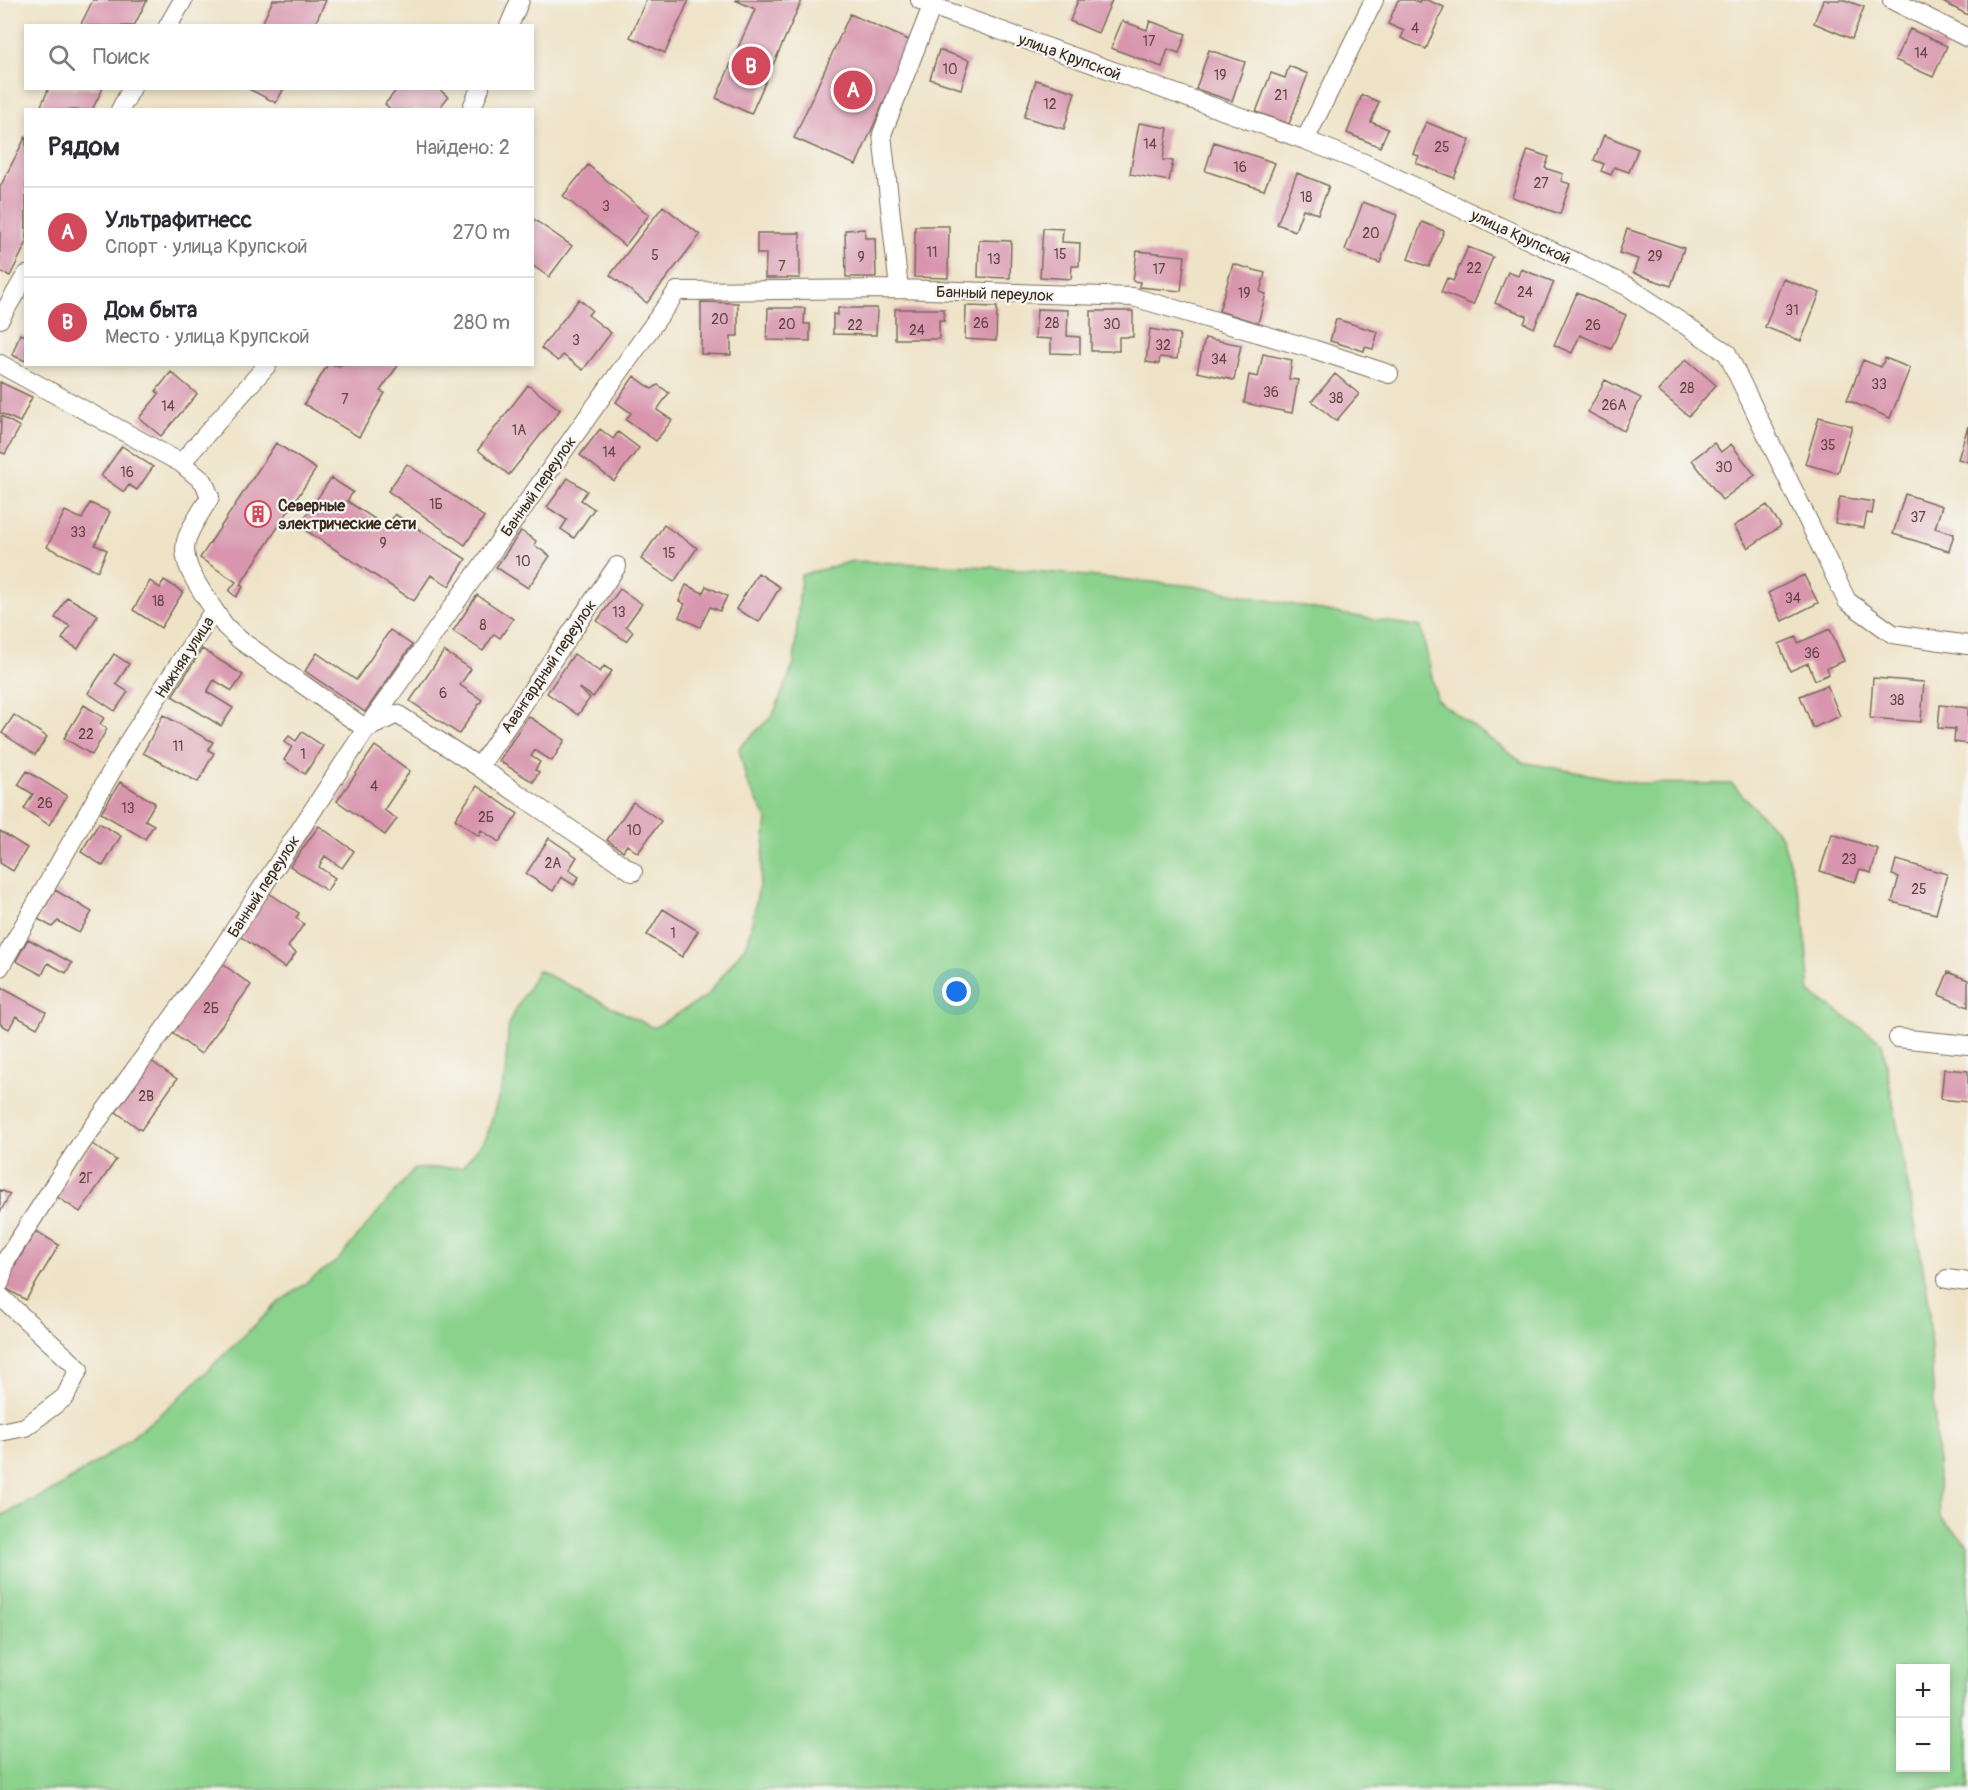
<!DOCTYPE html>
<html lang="ru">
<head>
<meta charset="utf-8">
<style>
  body { margin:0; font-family:Pangolin,sans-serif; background:#f2f2f3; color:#2b2b33 }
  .controls { position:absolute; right:18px; bottom:18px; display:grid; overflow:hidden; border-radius:0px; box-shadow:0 3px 9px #0003 }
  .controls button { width:54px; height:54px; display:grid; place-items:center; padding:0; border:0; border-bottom:2px solid #e1e1e2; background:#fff; color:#2b2b33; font:30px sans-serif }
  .you { position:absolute; left:957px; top:992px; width:21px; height:21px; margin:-15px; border:4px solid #fff; border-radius:50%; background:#1a73e8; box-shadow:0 0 0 9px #1a73e833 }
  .badge { display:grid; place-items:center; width:39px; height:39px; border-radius:50%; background:#d1495b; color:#fff; font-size:20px; font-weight:700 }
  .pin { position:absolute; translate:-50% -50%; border:3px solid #fff; box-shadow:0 2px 6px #0006 }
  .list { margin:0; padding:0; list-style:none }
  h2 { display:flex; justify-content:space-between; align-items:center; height:78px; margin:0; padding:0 24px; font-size:26px }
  h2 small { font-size:20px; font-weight:400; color:#7c7c81 }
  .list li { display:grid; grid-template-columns:39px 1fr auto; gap:18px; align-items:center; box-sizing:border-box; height:90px; padding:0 24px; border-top:2px solid #e1e1e2 }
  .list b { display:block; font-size:22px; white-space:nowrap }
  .list p { margin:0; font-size:20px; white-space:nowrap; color:#7c7c81 }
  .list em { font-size:20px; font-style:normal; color:#7c7c81 }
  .icon { flex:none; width:33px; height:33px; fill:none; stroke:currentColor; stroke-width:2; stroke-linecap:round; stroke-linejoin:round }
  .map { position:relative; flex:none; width:1968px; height:1790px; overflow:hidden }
  .search { position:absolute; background:#fff; box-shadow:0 3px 9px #0003; left:24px; top:24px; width:510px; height:66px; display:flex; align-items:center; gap:15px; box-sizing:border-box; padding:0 21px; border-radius:0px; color:#7c7c81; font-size:22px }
  .panel { position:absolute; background:#fff; box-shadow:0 3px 9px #0003; left:24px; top:108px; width:510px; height:258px; border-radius:0px }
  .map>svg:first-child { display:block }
</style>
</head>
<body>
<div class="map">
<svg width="1968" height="1790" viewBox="0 0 1968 1790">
  <rect width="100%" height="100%" fill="#f6f6f2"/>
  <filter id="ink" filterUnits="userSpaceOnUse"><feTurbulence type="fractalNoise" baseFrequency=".0167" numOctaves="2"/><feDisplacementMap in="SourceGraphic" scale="12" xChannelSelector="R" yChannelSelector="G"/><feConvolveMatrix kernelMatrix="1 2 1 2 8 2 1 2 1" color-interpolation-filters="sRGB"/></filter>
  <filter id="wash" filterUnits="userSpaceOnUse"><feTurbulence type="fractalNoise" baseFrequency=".008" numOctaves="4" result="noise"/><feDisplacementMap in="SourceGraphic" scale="24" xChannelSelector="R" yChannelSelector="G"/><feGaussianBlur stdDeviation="1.35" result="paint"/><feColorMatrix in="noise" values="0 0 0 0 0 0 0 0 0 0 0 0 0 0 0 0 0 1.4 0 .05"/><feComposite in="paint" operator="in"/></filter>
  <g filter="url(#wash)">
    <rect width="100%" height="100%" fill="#efe3c7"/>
    <path fill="#8bd28d" stroke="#637e56" stroke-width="1.5" fill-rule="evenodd" d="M853 561 992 567 1193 586 1342 614 1421 627 1437 700 1522 762 1635 783 1732 784 1782 837 1803 910 1810 993 1882 1042 1928 1296 1940 1517 1968 1544V1790H0V1516L56 1489 120 1447 178 1399 279 1302 338 1260 414 1169 462 1167 486 1138 505 1076 509 1022 538 970 654 1028 707 996 748 942 760 882 767 819 747 783 739 748 773 715 794 664 801 575ZM1900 1668H1946V1768H1900Z"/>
    <g id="blocks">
      <path fill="#d895ad" d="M93 0H147L134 26H80Z
        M273 0H326L314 26H261Z
        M646 0H689L665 53 630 37Z
        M735 0H802L751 114 716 98 755 9Z
        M1078 0H1112L1098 33 1070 21Z
        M1398 0H1413L1419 2 1420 0H1427L1444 7 1426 49 1401 38 1404 31 1388 24Z
        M1823 0H1845L1864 7 1852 39 1814 23Z
        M1939 0H1968V15Z
        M850 14 911 41 856 165 794 138Z
        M1122 21 1147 30 1150 21 1186 34 1179 53 1168 49 1162 67 1111 48Z
        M1910 29 1947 46 1933 77 1895 60Z
        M939 50 970 60 961 89 930 79Z
        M1209 50 1245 62 1232 101 1196 89Z
        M1289 66 1308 74 1289 124 1256 112 1271 73 1285 78Z
        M1036 80 1075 92 1064 129 1024 117Z
        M49 88H103L92 110H39Z
        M247 88H284L276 103Z
        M398 88H422L424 90 426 88H438L448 97 438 110H391L385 104Z
        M1362 95 1379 102 1371 122 1388 129 1380 147 1347 133Z
        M1426 122 1470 140 1454 178 1416 163 1419 156 1413 154Z
        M1139 123 1168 128 1163 160 1173 161 1169 181 1130 174Z
        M1604 135 1638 149 1629 172 1614 167 1611 175 1601 171 1604 164 1594 160Z
        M26 136V244L10 276 0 271V187Z
        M1214 142 1275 163 1264 190 1205 171Z
        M1528 150 1549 157 1545 168 1563 174 1561 181 1570 184 1560 214 1512 197Z
        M588 165 649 215 625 246 563 196Z
        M1297 173 1329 186 1318 214 1303 209 1295 231 1277 224Z
        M1363 202 1397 215 1380 263 1345 250Z
        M663 206 700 235 647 303 610 275Z
        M532 218 572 246 549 277 532 265Z
        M1422 222 1444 231 1429 267 1408 259Z
        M915 226H949L948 278 914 277Z
        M1043 228 1063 229 1062 242 1080 243 1079 266H1072L1071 279 1040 277Z
        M865 229V238H875L876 277H846L845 230Z
        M1627 229 1684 248 1671 286 1633 273 1638 259 1619 253Z
        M757 233H800V278H765L766 254H757Z
        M979 240 1011 241 1010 278 978 277Z
        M1468 247 1493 257 1473 305 1441 292 1447 278 1453 281Z
        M1137 251 1185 256 1181 291 1139 287 1140 282 1133 281Z
        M1233 264 1265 273 1260 292 1266 294 1258 323 1219 311Z
        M1521 269 1554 282 1534 328 1524 323 1527 316 1495 303 1508 272 1518 276Z
        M1783 279 1820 293 1801 341 1765 327Z
        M1577 293 1626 315 1611 349 1580 335 1572 353 1554 345Z
        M579 299 592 310 588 315 611 333 583 370 563 355 558 361 541 348Z
        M701 302 738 303V336H731V355L701 354Z
        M966 306 997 307 996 341 965 339Z
        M768 308H805L804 324H810V341L767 340Z
        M838 308H877L876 335 833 334V314L838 315Z
        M895 309H944V321L939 320V339H895Z
        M1037 309 1068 310 1067 336 1080 337V354L1051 353V339L1035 338Z
        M1091 311H1133V337H1119V351H1091Z
        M1336 319 1378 332 1373 349 1365 347 1364 351 1330 341Z
        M1150 329 1180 334 1177 359 1160 357 1159 364 1146 362Z
        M20 334 26 336V361L12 355Z
        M1205 338 1241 345 1234 380 1197 372Z
        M1263 354 1292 360 1289 379 1298 380 1292 413 1244 403 1249 375 1258 377Z
        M1885 358 1910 368 1890 418 1847 400 1863 360 1881 367Z
        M1686 359 1716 385 1689 416 1658 391Z
        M328 364 340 366 341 364H399L380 391 385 393 359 437 304 404Z
        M171 372 197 394 161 436 139 418 159 394 156 391Z
        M1335 374 1359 394 1336 421 1312 401Z
        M634 376 652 389 658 385 669 393 657 410 672 420 656 441 626 420 631 413 616 402Z
        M1605 380 1641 398 1624 431 1588 412Z
        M0 382 32 397 20 422 0 413Z
        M528 385 560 410 509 475 478 450Z
        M1 416 20 427 5 454 0 452Z
        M1819 417 1852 426 1838 473 1805 464Z
        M1968 426V462L1958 459Z
        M600 429 613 439 618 432 639 448 614 481 580 455Z
        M276 443 316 469 240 585 243 587 236 597 229 591 236 582 200 558Z
        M1714 443 1721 452 1731 444 1755 475 1722 500 1692 460Z
        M122 446 153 467 137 490 129 485 124 492 101 476Z
        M407 464 484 517 465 545 388 491Z
        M331 478 353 492 347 501 387 527 395 514 466 559 449 586 431 575 414 601 299 526Z
        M568 478 587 491 581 500 594 509 574 538 561 529 567 520 547 507Z
        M1905 494 1942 506 1935 528 1954 534 1949 551 1893 534Z
        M1840 497 1874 502 1872 514 1867 513 1864 528 1835 523Z
        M90 503 110 512 95 545 107 550 98 571 47 547 65 511 82 519Z
        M1767 505 1781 526 1748 548 1734 526Z
        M664 525 697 548 674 582 641 559Z
        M521 531 536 541 534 545 550 556 528 588 496 567Z
        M758 573 780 587 759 622 736 609Z
        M1804 575 1818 603 1782 621 1768 593Z
        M164 580 183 592 161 628 133 610 150 581 160 588Z
        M686 585 703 593 706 586 727 596 720 611 710 607 700 627 679 617 685 604 679 601Z
        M620 589 642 604 626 626 633 632 626 641 597 621Z
        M477 595 513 619 500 638 494 634 483 651 453 631Z
        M67 597 98 615 78 649 62 639 70 626 55 618Z
        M1830 629 1844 661 1827 668 1829 674 1815 680 1808 663 1790 671 1779 644 1796 637 1798 643Z
        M390 630 412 645 365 712 305 671 317 653 356 680Z
        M202 649 243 675 232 691 214 680 207 692 233 708 221 726 172 696Z
        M444 651 471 669 460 685 482 700 459 734 410 701Z
        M114 654 129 664 116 684 128 692 115 711 88 693Z
        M574 654 600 672 604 666 612 671 593 697 580 688 579 689 590 698 578 715 547 693Z
        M1873 678 1924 682 1921 722 1870 718Z
        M1827 685 1840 716 1813 728 1800 696Z
        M84 705 104 718 100 724 107 729 92 755 64 738Z
        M1940 705 1968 708V744L1954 742 1955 729 1938 728Z
        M14 715 47 737 35 755 2 733Z
        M163 715 213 742 208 750 214 753 198 782 143 753Z
        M528 716 565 740 552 761 535 750 531 756 540 762 535 770 539 772 533 782 499 761Z
        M302 732 323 746 305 774 284 760 292 747 284 742 289 736 296 741Z
        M375 746 410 771 384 810 397 819 385 835 337 801Z
        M27 771 67 796 49 825 24 809 33 794 18 785Z
        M120 782 155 803 145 820 154 825 145 839 101 813Z
        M477 786 518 814 499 842 481 830 479 836 455 819Z
        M633 802 661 821 638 853 627 845 623 851 607 840Z
        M99 823 121 836 103 866 81 852Z
        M319 826 354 851 342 868 325 856 322 861 319 867 335 878 327 891 290 866Z
        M0 831 27 848 13 871 0 863Z
        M1832 834 1878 849 1871 873 1860 869 1855 882 1820 871Z
        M549 838 577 857 569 870 579 877 574 885 561 877 553 891 526 874Z
        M1896 860 1947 874 1936 914 1892 902 1899 877 1892 875Z
        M55 890 92 912 79 933 58 921 52 927 38 919Z
        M269 893 299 913 296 918 304 924 288 947 296 953 285 968 240 936Z
        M663 909 698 931 682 957 647 935Z
        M28 939 72 963 66 973 48 963 42 975 16 961Z
        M221 963 251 985 201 1054 171 1032Z
        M1948 972 1968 980V1007L1939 995Z
        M2 988 46 1012 37 1028 16 1016 9 1029 0 1024V992Z
        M151 1061 177 1079 141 1130 116 1112Z
        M1944 1069 1968 1071V1102L1941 1099Z
        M92 1144 116 1160 80 1212 56 1196Z
        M0 1190 10 1194 0 1212Z
        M36 1231 59 1245 26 1300 2 1286Z"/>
    </g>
  </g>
  <g filter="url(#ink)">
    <use href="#blocks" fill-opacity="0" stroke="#7a6b59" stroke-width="1.5"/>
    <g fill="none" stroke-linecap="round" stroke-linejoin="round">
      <defs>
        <path id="street" d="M920 0 932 6 1305 140 1364 163 1627 286 1727 353 1847 601 1893 634 1968 645
          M1892 0 1968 38
          M168 26 183 0
          M509 26 520 0
          M120 110 132 88
          M471 110 480 88
          M1305 140 1374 0
          M899 289 882 134 932 6
          M0 319 26 275
          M0 364 181 463
          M214 610 225 626 240 640 366 729 397 714 479 767 633 872
          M479 767 617 566
          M0 967 130 739 214 610C202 591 178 562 187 538 192 524 202 511 210 497L204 482 181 463 268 364
          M1898 1038 1968 1045
          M1947 1279 1968 1282
          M0 1283 6 1260 80 1145 216 958 366 729 677 291 899 289 1133 297 1313 349 1389 374
          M0 1296 79 1369 65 1397 25 1427 0 1432"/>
      </defs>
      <use href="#street" stroke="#7a6b59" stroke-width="20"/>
      <use href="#street" stroke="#fff" stroke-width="18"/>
    </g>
  </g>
  <defs>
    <symbol id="building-ring" viewBox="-11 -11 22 22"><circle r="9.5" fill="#f6f6f2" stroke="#d1495b" stroke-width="1.5"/><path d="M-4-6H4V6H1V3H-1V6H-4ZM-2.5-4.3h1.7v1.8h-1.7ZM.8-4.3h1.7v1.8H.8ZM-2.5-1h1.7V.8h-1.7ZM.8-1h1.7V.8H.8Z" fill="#d1495b"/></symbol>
  </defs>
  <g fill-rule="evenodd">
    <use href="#building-ring" x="243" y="499" width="30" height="30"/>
  </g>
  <g text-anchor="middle" stroke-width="4.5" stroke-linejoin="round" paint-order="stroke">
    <g font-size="14" fill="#624542">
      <text x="1415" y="33">4</text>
      <text x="1149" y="46">17</text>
      <text x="1921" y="58">14</text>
      <text x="950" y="74">10</text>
      <text x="1220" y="80">19</text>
      <text x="1281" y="100">21</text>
      <text x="1050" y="109">12</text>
      <text x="1150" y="149">14</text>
      <text x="1442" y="152">25</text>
      <text x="1240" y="172">16</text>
      <text x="1541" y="188">27</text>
      <text x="1306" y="202">18</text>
      <text x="606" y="211">3</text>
      <text x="1371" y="238">20</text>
      <text x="932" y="257">11</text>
      <text x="1060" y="259">15</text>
      <text x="655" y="260">5</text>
      <text x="1655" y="261">29</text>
      <text x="861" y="262">9</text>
      <text x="994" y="264">13</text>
      <text x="782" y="271">7</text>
      <text x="1474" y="273">22</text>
      <text x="1159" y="274">17</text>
      <text x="1525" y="297">24</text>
      <text x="1244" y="298">19</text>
      <text x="1792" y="315">31</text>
      <text x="720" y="324">20</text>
      <text x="981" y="328">26</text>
      <text x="1052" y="328">28</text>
      <text x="787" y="329">20</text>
      <text x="1112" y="329">30</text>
      <text x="855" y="330">22</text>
      <text x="1593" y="330">26</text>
      <text x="917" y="335">24</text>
      <text x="576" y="345">3</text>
      <text x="1163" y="350">32</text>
      <text x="1219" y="364">34</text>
      <text x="1879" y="389">33</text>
      <text x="1687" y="393">28</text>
      <text x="1271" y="397">36</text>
      <text x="1336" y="403">38</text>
      <text x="345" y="404">7</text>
      <text x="1614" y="410">26А</text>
      <text x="168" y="411">14</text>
      <text x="519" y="435">1А</text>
      <text x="1828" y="450">35</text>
      <text x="609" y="457">14</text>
      <text x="1724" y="472">30</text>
      <text x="127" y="477">16</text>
      <text x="436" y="509">1Б</text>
      <text x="1918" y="522">37</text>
      <text x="78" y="537">33</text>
      <text x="383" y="548">9</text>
      <text x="669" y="558">15</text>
      <text x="523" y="566">10</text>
      <text x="1793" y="603">34</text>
      <text x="158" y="606">18</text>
      <text x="619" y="617">13</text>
      <text x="483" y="630">8</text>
      <text x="1812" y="658">36</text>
      <text x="443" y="698">6</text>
      <text x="1897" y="705">38</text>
      <text x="86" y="739">22</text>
      <text x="178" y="751">11</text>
      <text x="303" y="759">1</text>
      <text x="374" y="791">4</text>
      <text x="45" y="808">26</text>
      <text x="128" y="813">13</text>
      <text x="486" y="822">2Б</text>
      <text x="634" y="835">10</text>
      <text x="1849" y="864">23</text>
      <text x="553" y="868">2А</text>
      <text x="1919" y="894">25</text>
      <text x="673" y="938">1</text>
      <text x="211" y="1013">2Б</text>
      <text x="146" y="1101">2В</text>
      <text x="86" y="1183">2Г</text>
    </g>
    <g font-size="16" fill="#3b2a1e" stroke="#f6f6f2">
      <text transform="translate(1070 56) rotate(20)" y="6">улица Крупской</text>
      <text transform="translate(1521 236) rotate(25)" y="6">улица Крупской</text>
      <text transform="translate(995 293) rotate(2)" y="6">Банный переулок</text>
      <text transform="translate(538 486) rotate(-55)" y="6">Банный переулок</text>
      <text transform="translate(184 657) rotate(-57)" y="6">Нижняя улица</text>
      <text transform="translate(548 666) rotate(-56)" y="6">Авангардный переулок</text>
      <text transform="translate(263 886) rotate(-57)" y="6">Банный переулок</text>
    </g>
    <g font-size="16" font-weight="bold" fill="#3b2a1e" stroke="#f6f6f2" text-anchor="start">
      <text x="278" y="511">Северные<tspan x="278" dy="18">электрические сети</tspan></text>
    </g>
  </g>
</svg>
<div class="controls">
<button>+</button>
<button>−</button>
</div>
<div class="you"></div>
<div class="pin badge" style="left:853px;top:90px">A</div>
<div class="pin badge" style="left:751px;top:66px">B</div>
<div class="search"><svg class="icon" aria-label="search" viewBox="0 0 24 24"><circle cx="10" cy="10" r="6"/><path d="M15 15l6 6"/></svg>Поиск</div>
<section class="panel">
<h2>Рядом<small>Найдено: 2</small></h2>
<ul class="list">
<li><span class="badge">A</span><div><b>Ультрафитнесс</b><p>Спорт · улица Крупской</p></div><em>270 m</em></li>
<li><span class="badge">B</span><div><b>Дом быта</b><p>Место · улица Крупской</p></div><em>280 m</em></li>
</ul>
</section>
</div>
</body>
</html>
